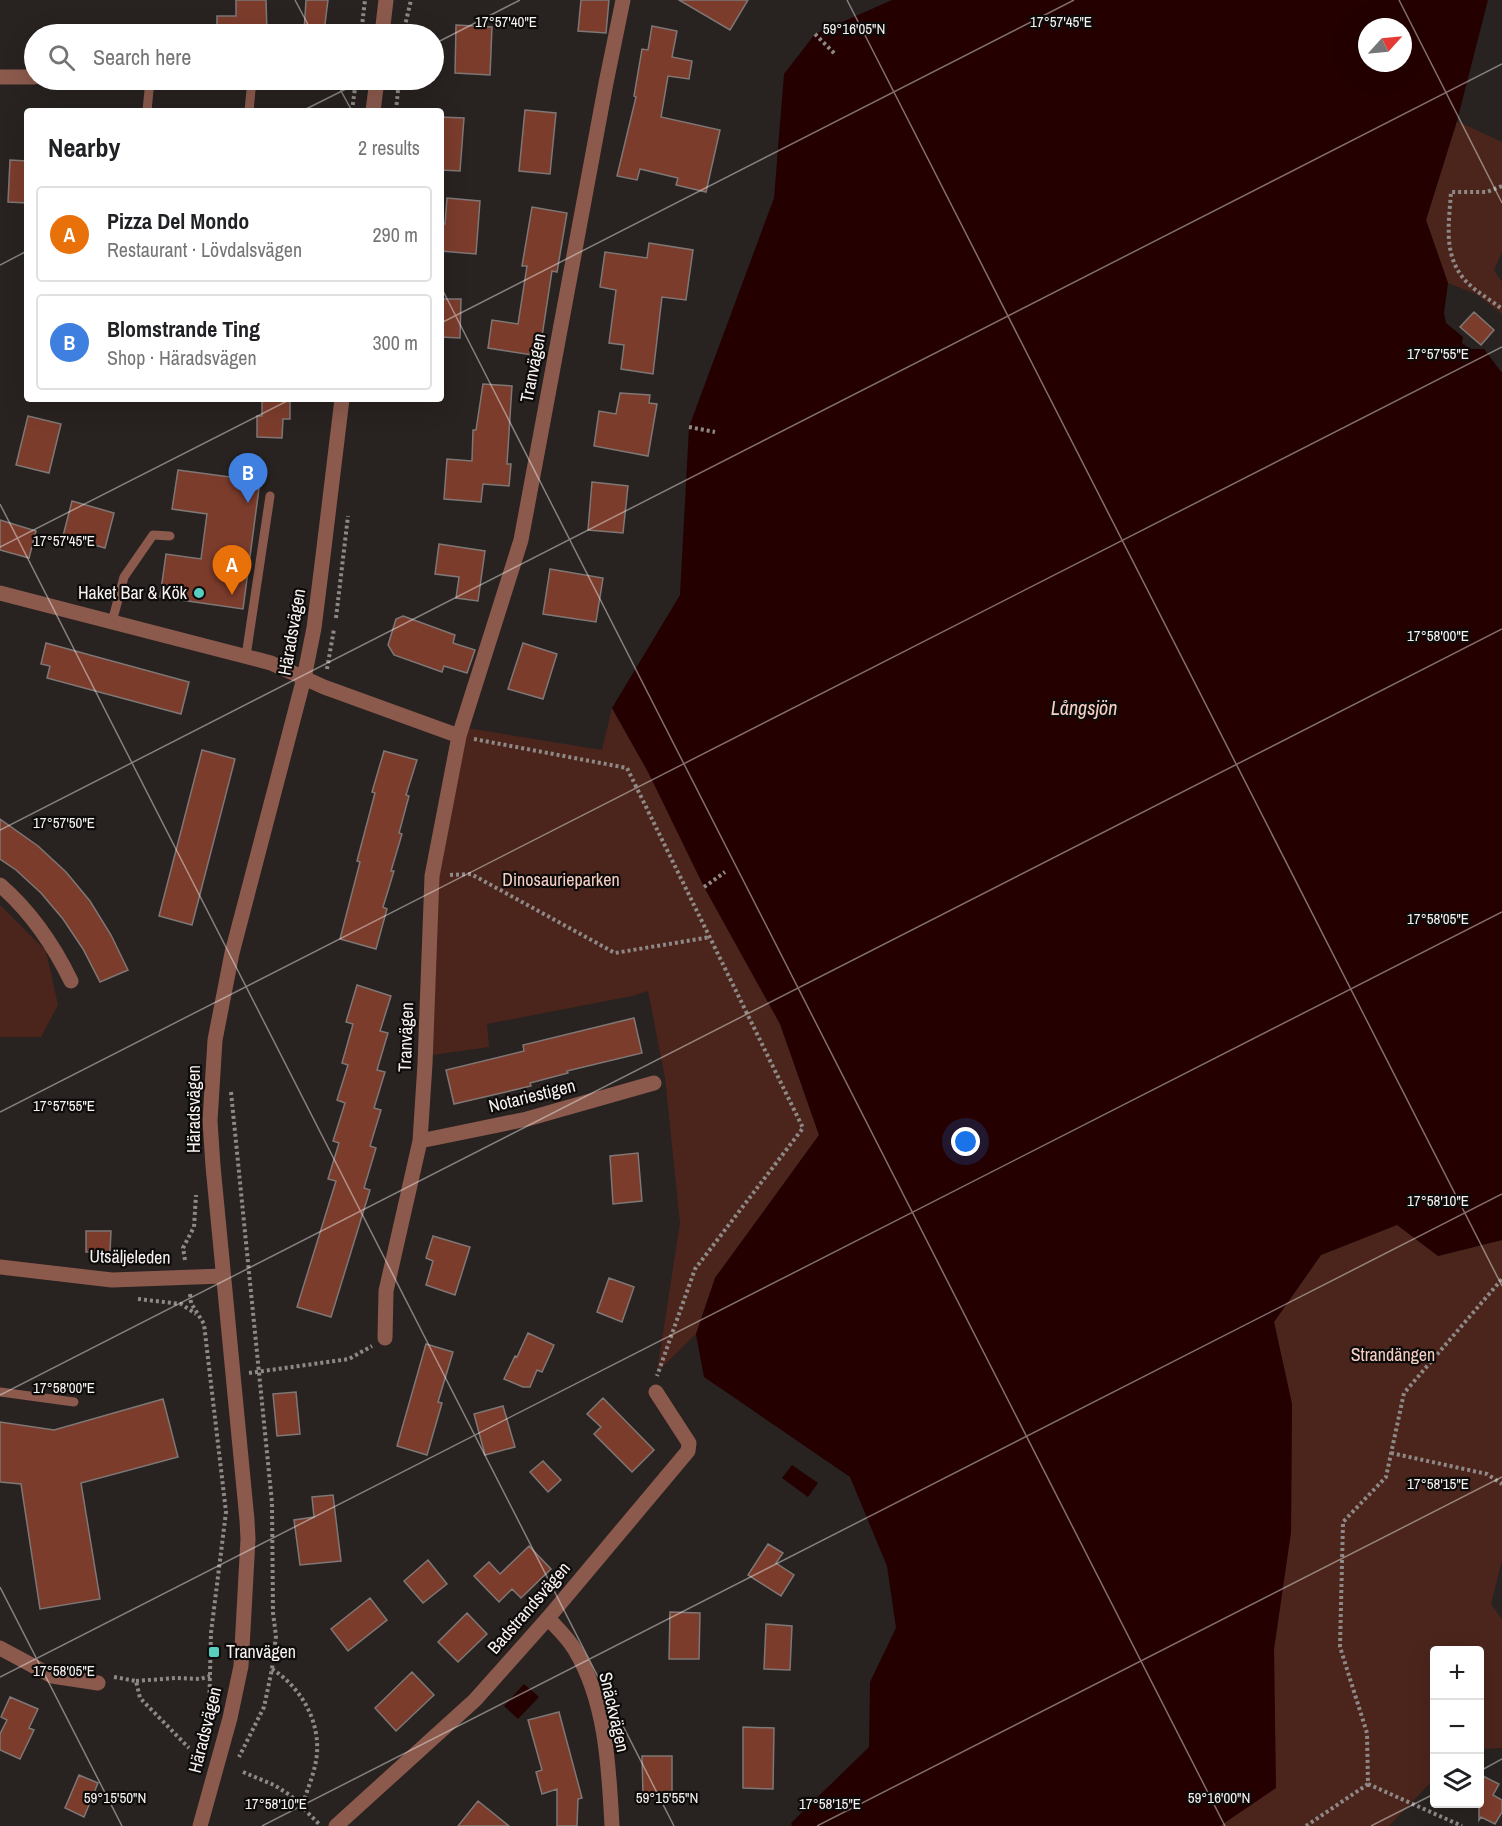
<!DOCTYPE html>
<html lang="en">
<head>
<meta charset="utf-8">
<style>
  body { margin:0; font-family:"Archivo Narrow",sans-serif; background:#f2f2f2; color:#202124 }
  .controls { position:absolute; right:18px; bottom:18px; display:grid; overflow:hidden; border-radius:6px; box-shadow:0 6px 24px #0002 }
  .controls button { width:54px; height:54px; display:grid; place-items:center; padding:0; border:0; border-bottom:2px solid #e0e0e0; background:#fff; color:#202124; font:30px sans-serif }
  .compass { position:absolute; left:1358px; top:18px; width:54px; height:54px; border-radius:50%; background:#fff; box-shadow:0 6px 24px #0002; rotate:63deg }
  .you { position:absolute; left:966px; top:1142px; width:21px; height:21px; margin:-15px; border:4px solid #fff; border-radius:50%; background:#1a73e8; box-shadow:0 0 0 9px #1a73e833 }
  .badge { display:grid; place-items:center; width:39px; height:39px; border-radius:50%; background:#ea580c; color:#fff; font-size:20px; font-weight:700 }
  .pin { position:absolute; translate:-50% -50px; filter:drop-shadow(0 2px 3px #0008) }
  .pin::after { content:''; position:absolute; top:32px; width:21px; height:18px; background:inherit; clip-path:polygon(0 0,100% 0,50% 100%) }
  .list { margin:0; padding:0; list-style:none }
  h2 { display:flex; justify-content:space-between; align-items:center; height:78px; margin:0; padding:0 24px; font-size:26px }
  h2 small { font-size:20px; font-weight:400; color:#757577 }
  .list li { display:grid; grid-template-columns:39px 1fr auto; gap:18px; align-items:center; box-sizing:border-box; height:96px; margin:0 12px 12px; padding:0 12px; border:2px solid #e0e0e0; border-radius:6px }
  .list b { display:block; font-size:22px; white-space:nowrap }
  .list p { margin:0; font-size:20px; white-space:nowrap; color:#757577 }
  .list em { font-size:20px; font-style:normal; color:#757577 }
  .icon { flex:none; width:33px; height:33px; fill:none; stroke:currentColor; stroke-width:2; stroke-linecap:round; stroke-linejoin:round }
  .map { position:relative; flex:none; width:1502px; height:1826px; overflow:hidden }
  .search { position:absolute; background:#fff; box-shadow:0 6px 24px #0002; left:24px; top:24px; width:420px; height:66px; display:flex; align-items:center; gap:15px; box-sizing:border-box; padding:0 21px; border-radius:33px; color:#757577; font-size:22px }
  .panel { position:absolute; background:#fff; box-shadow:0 6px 24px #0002; left:24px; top:108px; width:420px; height:294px; border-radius:6px }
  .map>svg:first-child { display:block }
</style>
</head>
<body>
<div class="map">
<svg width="1502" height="1826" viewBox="0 0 1502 1826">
  <rect width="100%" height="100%" fill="#282220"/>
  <path fill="#4b251c" d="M1457 121 1502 142V252L1494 270 1502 282V314L1476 294 1448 283 1426 220Z
    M612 708 648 772 749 967 780 1024 819 1135 715 1278 696 1334 657 1372 680 1223 665 1078 648 991 632 996 487 1024 489 1047 425 1056 432 876 461 727 602 750Z
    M0 905 46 951 58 1005 41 1037H1L0 1035Z
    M1398 1224 1438 1256 1502 1240V1560L1491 1604 1502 1619V1748L1480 1749V1650H1434V1779L1389 1826H1220L1275 1787 1274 1649 1291 1532 1292 1404 1274 1322 1321 1255Z"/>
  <path fill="#240000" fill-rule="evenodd" d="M892 0H1488L1457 121 1426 220 1448 283 1444 313 1446 323 1463 337 1462 343 1470 349H1484L1502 373V1240L1438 1256 1397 1225 1321 1255 1274 1322 1292 1404 1291 1532 1274 1649 1276 1788 1220 1826H792L791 1823 869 1747 870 1682 896 1628 887 1566 850 1477 704 1377 696 1334 715 1278 819 1135 780 1024 704 887 648 772 612 708 680 595 689 427 774 198 784 74 815 34ZM1367 27H1403V63H1367Z
    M792 1465 818 1483 808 1497 782 1478Z
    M524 1684 539 1697 518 1719 504 1706Z"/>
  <path fill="#7b3c2c" stroke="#7e7775" stroke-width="1.5" d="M236 0H266L267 32H236V34H217V16H236Z
    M306 0H328L324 32H304Z
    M581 0H609L606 33 578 31Z
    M679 0H748L730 30Z
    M456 25 492 27 490 75 455 73Z
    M652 26 677 31 672 57 692 61 689 79 668 76 661 117 720 130 706 192 676 185 678 178 640 169 637 180 617 176 636 97 634 96 642 49 648 50Z
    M525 110 556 113 550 174 519 171Z
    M441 117 464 118 460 171 441 170Z
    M10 160 27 161V203L8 202Z
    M447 198 480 201 476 254 441 251V224H445Z
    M532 207 567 213 557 272 552 271 539 356 488 348 492 320 518 324 527 266H522Z
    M649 243 693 250 686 300 662 297 653 374 621 369 624 345 609 343 616 290 600 287 605 252 647 258Z
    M441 299H461L460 338 441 337Z
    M1474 312 1494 330 1481 345 1460 327Z
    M483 384 512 386 507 464H511L509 486 483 484 481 502 444 499 447 459 472 461 473 430H476Z
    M620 393 650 395 649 403 657 404 648 456 594 446 599 411 616 414Z
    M262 399H290V419H283L282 438 257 437V416H262Z
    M28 416 61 424 49 473 16 465Z
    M178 470 260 481 243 609 160 597 166 554 201 559 207 514 172 509Z
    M592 482 628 486 623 533 588 530Z
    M72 501 114 513 105 548 63 536Z
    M0 520 36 531 29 558 0 550Z
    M439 544 485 551 478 601 456 598 459 577 435 574Z
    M550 569 603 578 596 622 543 614Z
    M403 616 455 635 453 643 475 650 467 673 444 666 442 672 394 655 388 645 396 619Z
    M46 643 189 682 181 714 47 678 50 666 41 664Z
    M523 643 557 654 543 699 508 689Z
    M202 750 235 759 192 925 159 916Z
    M384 751 417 760 406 795 409 796 399 833 402 834 391 871H394L383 907 387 909 376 949 340 939 360 862 357 861 375 793 372 792Z
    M0 819 38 846 66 872 90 901 111 935 128 970 100 982 83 949 63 919 41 893 16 870 0 859Z
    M357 985 391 996 380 1031 388 1033 377 1070 385 1072 374 1108 381 1110 370 1146 376 1148 364 1188 370 1190 331 1317 297 1307 336 1181 328 1179 339 1143 333 1141 345 1103 337 1100 348 1065 342 1063 353 1024 346 1022Z
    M634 1018 642 1053 567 1071 568 1073 530 1083 531 1086 454 1104 446 1070 524 1051 523 1045Z
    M638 1153 642 1201 613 1204 610 1156Z
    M86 1231H111L110 1252H86Z
    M433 1236 470 1247 455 1295 426 1285 433 1261 426 1258Z
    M609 1278 634 1287 622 1322 597 1312Z
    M528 1333 554 1345 542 1372 537 1370 530 1387H523L504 1379 515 1356 517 1357Z
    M426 1344 453 1352 438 1402 442 1403 427 1455 397 1446Z
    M296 1392 300 1434 277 1436 273 1394Z
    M603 1398 654 1450 632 1472 594 1434 601 1427 587 1414Z
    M163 1399 178 1457 81 1483 100 1599 40 1609 21 1484 0 1482V1422L54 1430Z
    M503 1406 515 1447 485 1455 474 1414Z
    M543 1461 561 1480 548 1492 530 1472Z
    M333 1495 341 1561 300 1565 294 1520 314 1517 312 1497Z
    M768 1544 783 1553 776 1563 794 1575 781 1596 748 1575Z
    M529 1546 551 1569 521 1598 512 1589 499 1602 474 1576 489 1562 500 1574Z
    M428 1560 447 1584 423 1603 404 1581Z
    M370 1598 387 1620 348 1651 331 1629Z
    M670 1612 700 1613 699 1659H669Z
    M467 1613 487 1634 458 1662 438 1642Z
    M766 1624 792 1626 790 1670 764 1669Z
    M412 1672 434 1695 396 1731 375 1708Z
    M10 1697 38 1709 29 1728 34 1730 20 1759 0 1750V1734L7 1720 1 1717Z
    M559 1712 582 1798 578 1799 577 1826H557V1789L542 1794 536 1772 542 1770 528 1720Z
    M743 1727 774 1728 773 1789 743 1788Z
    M642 1756H672V1796H643Z
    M1479 1774 1499 1784 1493 1795 1502 1800V1812L1495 1824 1481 1817 1479 1820Z
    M79 1775 98 1783 84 1817 65 1808Z
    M478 1801 509 1826H458Z"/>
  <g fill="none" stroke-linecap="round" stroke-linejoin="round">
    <path stroke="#8e8987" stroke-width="4" stroke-dasharray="3 3" stroke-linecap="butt" d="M361 34 365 0
      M403 34 411 0
      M815 34 835 54
      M352 111 356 80
      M396 111 399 80
      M1502 186 1487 192H1451C1449 223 1443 254 1464 279 1474 291 1490 299 1502 309
      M689 427 715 432
      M336 618 348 516
      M327 669 334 629
      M474 739 627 768 803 1128 695 1269 657 1376
      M450 875 471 874 615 953 710 937
      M704 887 725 872
      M231 1092 272 1503 273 1613 276 1636 272 1669 264 1707 239 1757
      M185 1260 183 1248 194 1227 196 1195
      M190 1294 191 1303 204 1324 226 1512 211 1633 209 1715 197 1762
      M138 1299 181 1304 196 1314
      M249 1373 349 1359 372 1346
      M1391 1453 1487 1474 1502 1484
      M272 1669C297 1685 315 1712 317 1742 319 1764 308 1787 302 1806
      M114 1677 136 1681 140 1698 189 1748
      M136 1681 176 1678 200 1679 210 1676
      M243 1772 274 1785 290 1795 320 1825
      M1368 1784 1462 1826
      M1306 1826 1368 1784 1367 1733 1340 1647 1343 1522 1386 1477 1404 1393 1502 1279"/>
    <path stroke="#8b5a4d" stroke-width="9" d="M147 111 150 80
      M249 111 252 80
      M112 622 124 577 153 535 170 536
      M246 656 270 496
      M0 1392 74 1402"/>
    <path stroke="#8b5a4d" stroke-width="15" d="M0 77H34
      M0 593 271 663 324 687 459 736
      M0 885C31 912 53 944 71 981
      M420 1141 527 1119 654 1083
      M0 1267 112 1280 223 1276
      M385 1338 386 1291 420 1141 425 1064 432 876 459 736 521 540 606 83 623 0
      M548 1618C557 1628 568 1638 575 1650 606 1701 609 1768 612 1826
      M0 1648 52 1676 98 1683
      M336 1826 475 1700 548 1618 688 1451 689 1443 656 1392"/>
    <path stroke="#8b5a4d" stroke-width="15" d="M382 34 386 0
      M373 111 377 80
      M200 1826 230 1718 241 1666 248 1539 247 1520 213 1166 210 1121 215 1040 232 953 304 678 314 628 323 556 342 399"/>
  </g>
  <path fill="none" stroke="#f7f3f2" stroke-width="1.5" stroke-opacity="0.45" d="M295 0 313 34M847 0 1502 1286M1399 0 1502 203M434 44 520 0M335 80 352 111M302 111 364 80M0 265 27 251M441 287 1225 1826M441 323 1074 0M0 504 674 1826M0 547 291 399M0 830 1502 64M0 1112 1502 347M0 1395 1502 629M0 1587 122 1826M0 1677 1502 912M1480 1771 1502 1759M262 1826 1502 1194M817 1826 1502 1477M1371 1826 1434 1794"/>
  <g fill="#58cec0" stroke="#0e0c0b" stroke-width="2">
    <circle cx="199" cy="593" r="6"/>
    <rect x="208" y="1646" width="12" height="12" rx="3"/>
  </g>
  <g text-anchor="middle" stroke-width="4.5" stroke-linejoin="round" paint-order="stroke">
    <g font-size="18" fill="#f7f3f2" stroke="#0e0c0b">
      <text transform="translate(533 368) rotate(-79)" y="6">Tranvägen</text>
      <text transform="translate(292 632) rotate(-80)" y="6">Häradsvägen</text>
      <text transform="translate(406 1037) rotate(-88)" y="6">Tranvägen</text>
      <text transform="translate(532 1096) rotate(-14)" y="6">Notariestigen</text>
      <text transform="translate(194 1109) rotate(-90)" y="6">Häradsvägen</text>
      <text transform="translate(130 1257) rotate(1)" y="6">Utsäljeleden</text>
      <text transform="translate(529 1608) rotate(-49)" y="6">Badstrandsvägen</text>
      <text transform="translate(614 1712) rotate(77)" y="6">Snäckvägen</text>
      <text transform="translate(205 1730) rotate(-76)" y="6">Häradsvägen</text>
    </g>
    <g font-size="18" fill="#f7f3f2" stroke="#0e0c0b" text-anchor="end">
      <text x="187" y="599">Haket Bar &amp; Kök</text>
      <text x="226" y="1658" text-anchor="start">Tranvägen</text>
    </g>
    <g font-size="18" fill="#f7cec4" stroke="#0e0c0b">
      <text x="561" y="886">Dinosaurieparken</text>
      <text x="1393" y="1361">Strandängen</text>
    </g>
    <g font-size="20" font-style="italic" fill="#f9d0c5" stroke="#0e0c0b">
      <text x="1084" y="715">Långsjön</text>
    </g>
  </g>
  <g font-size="15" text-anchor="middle" fill="#f7f3f2" stroke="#0e0c0b" stroke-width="4.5" stroke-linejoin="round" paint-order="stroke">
    <text x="506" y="27">17°57'40"E</text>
    <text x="1061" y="27">17°57'45"E</text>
    <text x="854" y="34">59°16'05"N</text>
    <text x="1438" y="359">17°57'55"E</text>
    <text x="64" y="546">17°57'45"E</text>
    <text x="1438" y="641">17°58'00"E</text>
    <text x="64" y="828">17°57'50"E</text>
    <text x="1438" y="924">17°58'05"E</text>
    <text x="64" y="1111">17°57'55"E</text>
    <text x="1438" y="1206">17°58'10"E</text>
    <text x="64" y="1393">17°58'00"E</text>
    <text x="1438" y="1489">17°58'15"E</text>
    <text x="64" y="1676">17°58'05"E</text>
    <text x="115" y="1803">59°15'50"N</text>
    <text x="667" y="1803">59°15'55"N</text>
    <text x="1219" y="1803">59°16'00"N</text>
    <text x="276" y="1809">17°58'10"E</text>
    <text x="830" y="1809">17°58'15"E</text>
  </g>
</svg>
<div class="controls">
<button>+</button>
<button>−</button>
<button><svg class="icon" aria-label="layers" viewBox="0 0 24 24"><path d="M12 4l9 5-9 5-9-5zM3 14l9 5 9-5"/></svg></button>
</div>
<svg class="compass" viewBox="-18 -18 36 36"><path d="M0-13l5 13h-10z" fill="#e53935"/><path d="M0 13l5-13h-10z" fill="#757577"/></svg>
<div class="you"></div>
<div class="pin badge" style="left:232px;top:595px;background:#e8710a">A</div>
<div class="pin badge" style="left:248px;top:503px;background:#3f7fe0">B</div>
<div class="search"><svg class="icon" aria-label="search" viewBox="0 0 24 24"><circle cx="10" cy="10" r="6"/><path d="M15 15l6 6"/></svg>Search here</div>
<section class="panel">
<h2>Nearby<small>2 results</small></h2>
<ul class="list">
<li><span class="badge" style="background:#e8710a">A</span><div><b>Pizza Del Mondo</b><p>Restaurant · Lövdalsvägen</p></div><em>290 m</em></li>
<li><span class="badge" style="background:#3f7fe0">B</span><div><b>Blomstrande Ting</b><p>Shop · Häradsvägen</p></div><em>300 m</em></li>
</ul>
</section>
</div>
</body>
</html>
